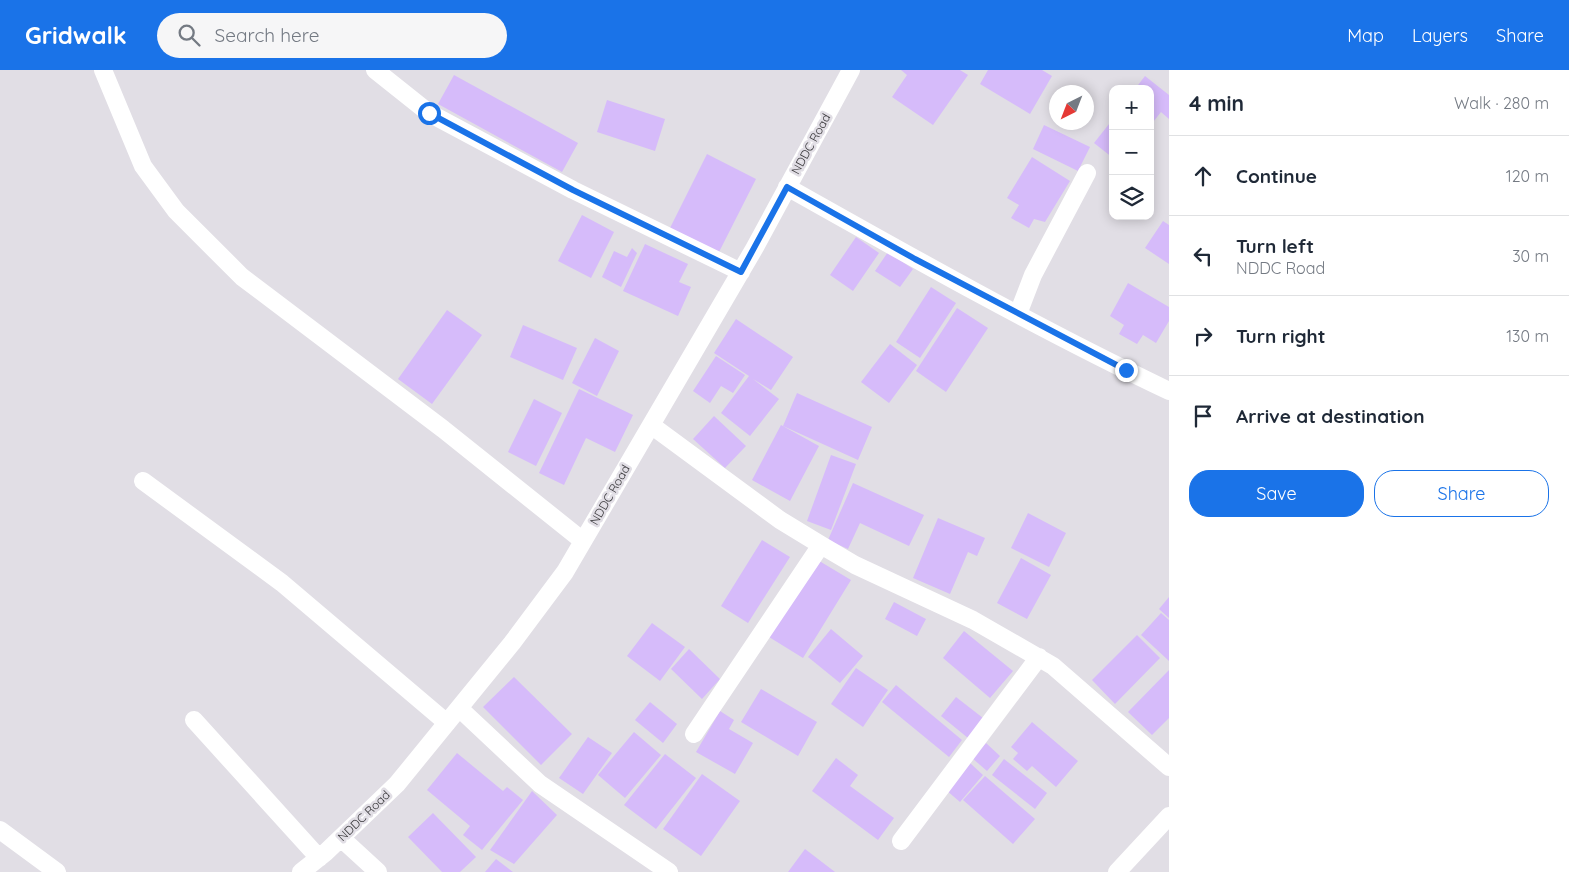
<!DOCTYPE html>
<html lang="en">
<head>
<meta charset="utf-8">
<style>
  body { margin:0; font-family:Quicksand,sans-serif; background:#f6f6f7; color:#1f2937 }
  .controls { position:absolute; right:15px; top:15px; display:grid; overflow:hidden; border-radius:10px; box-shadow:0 2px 12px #0003 }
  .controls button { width:45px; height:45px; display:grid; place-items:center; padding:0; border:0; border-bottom:1px solid #e0e1e3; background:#fff; color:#1f2937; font:25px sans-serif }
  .compass { position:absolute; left:1049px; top:15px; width:45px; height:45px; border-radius:50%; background:#fff; box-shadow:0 2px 12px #0003; rotate:222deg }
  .stop { position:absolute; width:15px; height:15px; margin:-11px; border:4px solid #1a73e8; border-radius:50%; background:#fff }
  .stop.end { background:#1a73e8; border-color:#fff; box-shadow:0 1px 5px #0008 }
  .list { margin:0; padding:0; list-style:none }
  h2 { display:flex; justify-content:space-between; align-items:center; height:65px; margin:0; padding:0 20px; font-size:21px }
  h2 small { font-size:16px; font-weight:400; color:#747a83 }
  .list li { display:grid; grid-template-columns:32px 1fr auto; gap:15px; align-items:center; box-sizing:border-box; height:80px; padding:0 20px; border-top:1px solid #e0e1e3 }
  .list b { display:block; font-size:19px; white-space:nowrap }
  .list p { margin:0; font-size:16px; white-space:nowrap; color:#747a83 }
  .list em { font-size:16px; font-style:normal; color:#747a83 }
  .actions { display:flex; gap:10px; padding:15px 20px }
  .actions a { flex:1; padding:11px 0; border:1px solid #1a73e8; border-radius:20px; text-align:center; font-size:18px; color:#1a73e8 }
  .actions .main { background:#1a73e8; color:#fff }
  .icon { flex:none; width:28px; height:28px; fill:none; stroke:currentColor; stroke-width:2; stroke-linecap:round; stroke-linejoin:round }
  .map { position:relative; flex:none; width:1169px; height:802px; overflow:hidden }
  header { display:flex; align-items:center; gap:30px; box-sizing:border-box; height:70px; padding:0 25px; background:#1a73e8; color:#fff }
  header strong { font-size:24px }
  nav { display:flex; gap:28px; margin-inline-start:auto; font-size:18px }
  .search { width:350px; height:45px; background:#f6f6f7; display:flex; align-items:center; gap:12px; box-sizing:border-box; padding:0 18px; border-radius:28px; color:#747a83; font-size:19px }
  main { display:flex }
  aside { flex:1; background:#fff }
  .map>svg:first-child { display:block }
</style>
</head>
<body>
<header>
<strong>Gridwalk</strong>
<div class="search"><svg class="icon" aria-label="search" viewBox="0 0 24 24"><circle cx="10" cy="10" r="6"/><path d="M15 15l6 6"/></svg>Search here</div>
<nav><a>Map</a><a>Layers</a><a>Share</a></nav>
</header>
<main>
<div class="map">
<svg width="1169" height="802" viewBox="0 0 1169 802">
  <rect width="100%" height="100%" fill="#e1dee5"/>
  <path fill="#d6bbfa" d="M901 0H960L968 5 933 55 892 27 907 5Z
    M988 0H1042L1052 6 1030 44 980 14Z
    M454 5 578 73 562 102 438 34Z
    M1145 6 1169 25V49L1161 42 1150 56V19H1135Z
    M607 30 665 49 655 81 597 62Z
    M1113 49V88L1094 73Z
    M1044 55 1090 77 1078 101 1033 79Z
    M707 84 756 109 719 182 670 158Z
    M1032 87 1070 111 1045 152 1034 149 1029 158 1011 148 1019 135 1007 128Z
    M582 145 614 162 591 208 558 191Z
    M1163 151 1169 155V194L1145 178Z
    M856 167 879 183 853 221 830 205Z
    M645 174 688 194 679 212 691 217 678 246 623 221Z
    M632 178 637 183 621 217 602 207 614 181 627 187Z
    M888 182 913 199 900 217 875 201Z
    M1128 213 1169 237V251L1156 273 1143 265 1137 274 1119 264 1124 255 1110 246Z
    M931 217 956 233 920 288 896 272Z
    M957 238 988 258 946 322 916 301Z
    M447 240 482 265 432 334 398 309Z
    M736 249 793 287 771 320 753 309 779 329 750 366 721 343 749 306 714 283Z
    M523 255 577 278 563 310 510 287Z
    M595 268 619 281 597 326 572 313Z
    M890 274 917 295 889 333 861 312Z
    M716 286 745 305 733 323 721 316 710 333 693 321Z
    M579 319 633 345 615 382 586 368 564 415 539 403Z
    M797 323 872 357 858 390 783 356Z
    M534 329 562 343 536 396 508 382Z
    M714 346 746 376 725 398 693 369Z
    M781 355 819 376 790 431 752 410Z
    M831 385 856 394 831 460 807 451Z
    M853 413 924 445 909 476 860 453 848 479 828 470Z
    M1028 443 1066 463 1049 497 1011 478Z
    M938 448 985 468 977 486 968 482 950 524 913 508Z
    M762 470 790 487 748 553 721 536Z
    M1021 488 1051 505 1027 549 997 533Z
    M816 489 851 510 803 588 769 567Z
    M1169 527V548L1159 539Z
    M894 532 926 549 917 566 885 549Z
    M1161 543 1169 550V591L1141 565Z
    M652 553 685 577 660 611 627 586Z
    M831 559 863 586 840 613 808 587Z
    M964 561 1013 601 990 628 943 588Z
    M1137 565 1160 588 1115 634 1092 610Z
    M689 579 720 609 702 629 671 599Z
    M856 598 888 620 863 657 831 634Z
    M1169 600V648L1152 665 1128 642Z
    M514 607 572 664 541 695 483 637Z
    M896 615 962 670 949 687 882 632Z
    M761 619 817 652 798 686 741 652Z
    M956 627 983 648 968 668 941 646Z
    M650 632 677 654 663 673 635 650Z
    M720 641 734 650 729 659 753 673 735 704 696 682Z
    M1032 652 1078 691 1056 717 1032 696 1027 701 1013 689 1018 683 1011 677Z
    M634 662 661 685 625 728 598 705Z
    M588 667 612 683 583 724 559 708Z
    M986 673 1000 686 987 701 972 688Z
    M457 683 503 721 507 717 523 730 482 780 463 765 470 756 427 720Z
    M665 684 696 708 656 759 624 735Z
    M836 688 858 705 850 716 894 748 878 770 812 721Z
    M1004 689 1047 723 1035 739 992 705Z
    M970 693 983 705 960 732 946 720Z
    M702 704 740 731 701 786 663 759Z
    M985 706 1035 749 1013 774 963 730Z
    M532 721 557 745 514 794 490 780Z
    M433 743 476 787 460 802H442L408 767Z
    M805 779 835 802H788Z
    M496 789 513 802H485Z"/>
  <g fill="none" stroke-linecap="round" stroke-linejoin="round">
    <path stroke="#fff" stroke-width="18" d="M103 0 143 96 176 141 242 207 443 359 583 471
      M375 0 429 43 573 120 741 202
      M787 117C913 188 1039 259 1169 321
      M1018 244 1033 205 1087 103
      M651 355 780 450 821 475 855 495 973 550 1053 596 1169 697
      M143 411 282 513 447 653
      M459 638 540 714 669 802
      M194 650 319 788
      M694 664 821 475
      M0 760 57 802
      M341 768 378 802
      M901 771 1039 587
      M301 802 325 783 397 714 512 573 565 502 754 179 851 0
      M1117 802 1169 746"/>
  </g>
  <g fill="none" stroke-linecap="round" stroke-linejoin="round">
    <path stroke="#1a73e8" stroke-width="6" d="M429 43 573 120 741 202 787 117 915 189 1126 300"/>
  </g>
  <g text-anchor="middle" stroke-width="5" stroke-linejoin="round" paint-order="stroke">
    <g font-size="12" fill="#373639" stroke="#e1dee5">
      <text transform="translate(811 74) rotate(-61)" y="4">NDDC Road</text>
      <text transform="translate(610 425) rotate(-60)" y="4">NDDC Road</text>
      <text transform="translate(364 746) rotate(-44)" y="4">NDDC Road</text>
    </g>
  </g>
</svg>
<div class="controls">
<button>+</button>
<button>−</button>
<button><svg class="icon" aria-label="layers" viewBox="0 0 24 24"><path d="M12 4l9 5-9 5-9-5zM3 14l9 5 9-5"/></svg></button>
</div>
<svg class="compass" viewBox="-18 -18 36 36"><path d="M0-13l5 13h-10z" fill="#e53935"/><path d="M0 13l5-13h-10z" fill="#747a83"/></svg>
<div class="stop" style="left:429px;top:43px"></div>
<div class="stop end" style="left:1126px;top:300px"></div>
</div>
<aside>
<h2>4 min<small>Walk · 280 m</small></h2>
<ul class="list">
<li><svg class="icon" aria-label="ahead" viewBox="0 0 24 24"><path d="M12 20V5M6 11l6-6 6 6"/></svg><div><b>Continue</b></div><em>120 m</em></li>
<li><svg class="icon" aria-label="left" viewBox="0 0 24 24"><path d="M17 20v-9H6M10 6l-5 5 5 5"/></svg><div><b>Turn left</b><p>NDDC Road</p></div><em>30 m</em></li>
<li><svg class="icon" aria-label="right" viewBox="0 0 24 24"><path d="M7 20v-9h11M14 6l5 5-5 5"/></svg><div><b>Turn right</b></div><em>130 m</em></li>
<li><svg class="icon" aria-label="arrive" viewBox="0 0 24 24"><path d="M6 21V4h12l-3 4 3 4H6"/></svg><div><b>Arrive at destination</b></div></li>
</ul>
<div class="actions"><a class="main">Save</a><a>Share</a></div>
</aside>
</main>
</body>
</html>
